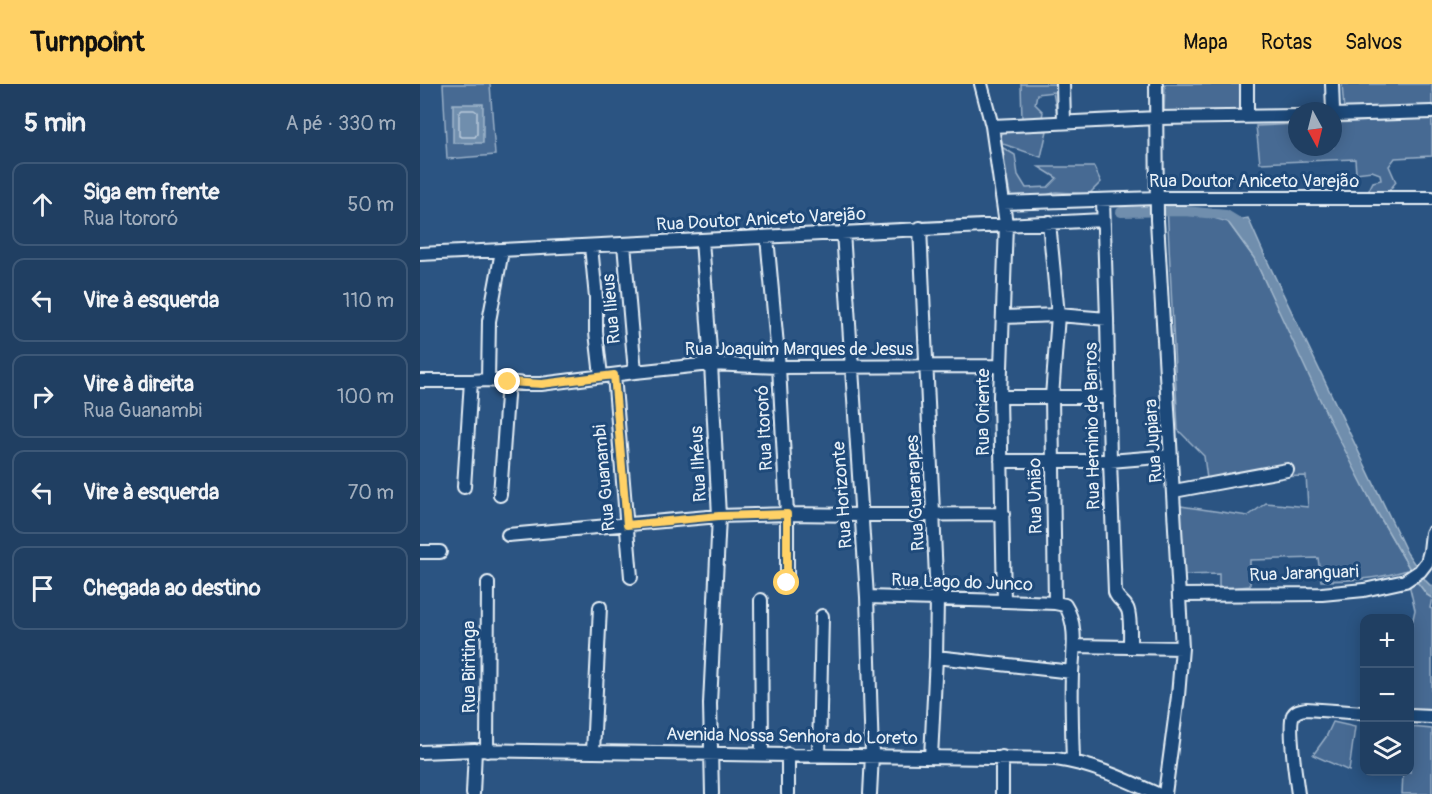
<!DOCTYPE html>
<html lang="pt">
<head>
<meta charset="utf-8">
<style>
  body { margin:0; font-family:Pangolin,sans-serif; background:#284668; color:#f1f3f6 }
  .controls { position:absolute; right:18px; bottom:18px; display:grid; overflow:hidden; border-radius:12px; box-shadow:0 3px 15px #0003 }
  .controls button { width:54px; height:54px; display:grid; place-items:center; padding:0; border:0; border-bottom:2px solid #3d5877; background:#203f62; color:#f1f3f6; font:30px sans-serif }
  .compass { position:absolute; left:868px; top:18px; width:54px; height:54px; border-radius:50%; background:#203f62; box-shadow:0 3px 15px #0003; rotate:173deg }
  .stop { position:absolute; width:18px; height:18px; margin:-14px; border:4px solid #ffd166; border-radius:50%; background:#fff }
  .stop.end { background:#ffd166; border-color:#fff; box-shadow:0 2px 6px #0008 }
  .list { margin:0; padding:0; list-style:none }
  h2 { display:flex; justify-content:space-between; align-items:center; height:78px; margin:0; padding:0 24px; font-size:26px }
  h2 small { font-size:20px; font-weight:400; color:#a2afbe }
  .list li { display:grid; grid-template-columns:39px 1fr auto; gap:18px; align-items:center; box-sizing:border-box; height:84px; margin:0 12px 12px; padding:0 12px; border:2px solid #3d5877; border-radius:12px }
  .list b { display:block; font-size:22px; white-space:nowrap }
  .list p { margin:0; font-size:20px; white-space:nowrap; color:#a2afbe }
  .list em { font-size:20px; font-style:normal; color:#a2afbe }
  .icon { flex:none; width:33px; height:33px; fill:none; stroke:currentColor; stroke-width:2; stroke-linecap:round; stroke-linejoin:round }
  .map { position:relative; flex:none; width:1012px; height:710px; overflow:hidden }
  header { display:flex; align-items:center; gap:36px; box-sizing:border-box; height:84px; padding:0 30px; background:#ffd166; color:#111 }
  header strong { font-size:28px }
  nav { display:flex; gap:33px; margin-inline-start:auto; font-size:21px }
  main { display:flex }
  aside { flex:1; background:#203f62 }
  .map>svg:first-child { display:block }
</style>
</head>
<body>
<header>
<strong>Turnpoint</strong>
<nav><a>Mapa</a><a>Rotas</a><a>Salvos</a></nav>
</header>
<main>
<aside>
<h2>5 min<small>A pé · 330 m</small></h2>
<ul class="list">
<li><svg class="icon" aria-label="ahead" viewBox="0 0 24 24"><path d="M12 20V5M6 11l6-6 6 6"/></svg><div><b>Siga em frente</b><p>Rua Itororó</p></div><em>50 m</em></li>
<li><svg class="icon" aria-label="left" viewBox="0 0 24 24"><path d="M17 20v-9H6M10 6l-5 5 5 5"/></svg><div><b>Vire à esquerda</b></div><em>110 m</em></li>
<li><svg class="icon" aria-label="right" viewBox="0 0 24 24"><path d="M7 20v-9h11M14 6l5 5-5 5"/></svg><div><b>Vire à direita</b><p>Rua Guanambi</p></div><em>100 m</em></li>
<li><svg class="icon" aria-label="left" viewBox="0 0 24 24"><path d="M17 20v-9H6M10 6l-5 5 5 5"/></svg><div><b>Vire à esquerda</b></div><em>70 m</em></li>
<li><svg class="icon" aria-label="arrive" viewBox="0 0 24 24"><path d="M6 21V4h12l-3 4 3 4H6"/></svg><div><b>Chegada ao destino</b></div></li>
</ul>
</aside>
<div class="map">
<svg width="1012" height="710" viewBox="0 0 1012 710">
  <rect width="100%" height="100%" fill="#2b5482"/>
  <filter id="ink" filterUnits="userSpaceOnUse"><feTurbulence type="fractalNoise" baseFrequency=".0167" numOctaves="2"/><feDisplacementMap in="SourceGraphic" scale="12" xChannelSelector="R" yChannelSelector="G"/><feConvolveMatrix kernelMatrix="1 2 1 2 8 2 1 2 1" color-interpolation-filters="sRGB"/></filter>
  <g filter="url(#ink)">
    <path fill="#476b93" stroke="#98aec6" stroke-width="1.5" d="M23 0H70L75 71 27 75Z
      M601 0H642V31L637 30 633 8 617 10 615 20 623 28 622 34 602 35Z
      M745 0H823V29H744Z
      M922 0H1012V25L924 27Z
      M1012 34V72L975 74 969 82 976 98 968 108H948L953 98 961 96 960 90 952 87 936 89 935 75 840 79 836 42 877 40V63H913V39Z
      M578 45 627 47 621 73 583 60Z
      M580 62 595 71 598 91 606 104 628 103 637 94 619 83H674L681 98 669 110 636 108 624 112 591 115Z
      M747 121 808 138 834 174 954 423 990 485C961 495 931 497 901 497L898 474 830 476V502L799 505V490L764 491 760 422 828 432 846 419 888 423 886 392 787 395 784 372 758 346Z
      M998 499 1007 511 1012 514 1010 524 1012 525V628L990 627V544H991L995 526 989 500Z
      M913 638 935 643 929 687 893 671 906 653Z
      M990 643 1012 645V710H982L983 688H990Z"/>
    <path fill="#708ead" stroke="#a0b6cb" stroke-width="1.5" d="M33 20H63V59H33Z
      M828 134 844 170 987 469 1006 497 1012 503V514L1007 511 998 499 954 423 910 337 834 174 808 138Z"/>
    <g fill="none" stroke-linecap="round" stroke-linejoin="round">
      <path stroke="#b8c9da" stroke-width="1.5" d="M42 26H54L57 28V50L55 53H42L39 52V29Z"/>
      <path stroke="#708ead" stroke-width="10" d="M701 128 765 127 806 131 824 142 825 145"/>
      <defs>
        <path id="minor" d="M561 0 572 42 586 140 580 313 584 517
          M643 0 644 38
          M736 0 737 136 762 564 758 612 745 710
          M912 0 913 27
          M913 31 1012 28
          M827 33V0
          M572 42 737 34 877 32
          M683 116 687 235 690 377 695 508C698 517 704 517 707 524 711 530 710 555 710 563
          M583 119 737 114H1012
          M629 138 638 231 632 313 635 519
          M500 144 517 515 516 573 511 673
          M423 148 447 513 452 671 450 710
          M347 153 359 283 367 430V499
          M282 156 291 280 299 432 290 620 292 710
          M204 160 215 288
          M171 162 176 214V248L181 292
          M0 170 683 136
          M583 233 638 231 687 235
          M194 291 211 493
          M68 296 69 237 82 167
          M0 297H51L68 296 105 300H121L215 288 291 280 359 283 580 282
          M580 313H689
          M581 377H690L751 372
          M44 403 51 297
          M754 407 867 386
          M80 411 88 298
          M88 451 299 432 367 430 442 431 583 430
          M0 468H20
          M759 511 902 510 944 506 985 497 1000 487 1007 478 1010 467 1012 449
          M447 513 584 517 635 519 645 521C658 541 653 567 652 589 651 618 652 648 653 677
          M341 516 342 670
          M655 562 762 564
          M516 573 652 588
          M990 632 1012 633
          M67 667 68 499
          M0 668 55 666 173 668 636 675C672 680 704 695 737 710
          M173 668 180 523
          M399 671 402 532
          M53 710 55 666
          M368 710V670
          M582 710V673
          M878 710C876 696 868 641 873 631 876 626 881 626 886 625L944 629"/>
      </defs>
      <use href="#minor" stroke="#e8f1f8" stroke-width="16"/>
      <use href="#minor" stroke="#1f4a7a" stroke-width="12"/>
    </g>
  </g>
  <g fill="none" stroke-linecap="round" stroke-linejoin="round" filter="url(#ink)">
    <path stroke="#ffd166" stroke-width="8" d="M88 298 122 300 194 291 207 441 299 432 367 430V499"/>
  </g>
  <g text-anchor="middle" stroke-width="6" stroke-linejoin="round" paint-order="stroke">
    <g font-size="18" fill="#e8f1f8" stroke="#1f4a7a">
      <text x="834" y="103">Rua Doutor Aniceto Varejão</text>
      <text transform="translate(341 135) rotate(-3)" y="6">Rua Doutor Aniceto Varejão</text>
      <text transform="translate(191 225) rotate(-95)" y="6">Rua Ilieus</text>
      <text x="379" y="271">Rua Joaquim Marques de Jesus</text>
      <text transform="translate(563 328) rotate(-90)" y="6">Rua Oriente</text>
      <text transform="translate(672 342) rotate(-91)" y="6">Rua Heminio de Barros</text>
      <text transform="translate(344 344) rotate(-93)" y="6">Rua Itororó</text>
      <text transform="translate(733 357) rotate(-94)" y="6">Rua Jupiara</text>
      <text transform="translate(278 380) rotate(-93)" y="6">Rua Ilhéus</text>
      <text transform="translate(184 394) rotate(-95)" y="6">Rua Guanambi</text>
      <text transform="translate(495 409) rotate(-93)" y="6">Rua Guararapes</text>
      <text transform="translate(422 411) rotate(-94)" y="6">Rua Horizonte</text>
      <text transform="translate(615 412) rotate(-91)" y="6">Rua União</text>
      <text transform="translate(884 489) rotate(-2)" y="6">Rua Jaranguari</text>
      <text transform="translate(542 498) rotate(2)" y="6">Rua Lago do Junco</text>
      <text transform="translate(49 583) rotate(-90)" y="6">Rua Biritinga</text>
      <text transform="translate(372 652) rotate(1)" y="6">Avenida Nossa Senhora do Loreto</text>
    </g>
  </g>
</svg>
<div class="controls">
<button>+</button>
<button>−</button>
<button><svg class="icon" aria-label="layers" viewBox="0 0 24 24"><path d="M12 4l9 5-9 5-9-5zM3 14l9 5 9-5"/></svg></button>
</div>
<svg class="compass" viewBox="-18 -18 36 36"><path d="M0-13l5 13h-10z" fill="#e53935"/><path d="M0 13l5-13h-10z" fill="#a2afbe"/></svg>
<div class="stop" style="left:367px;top:499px"></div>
<div class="stop end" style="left:88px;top:298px"></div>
</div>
</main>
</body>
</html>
